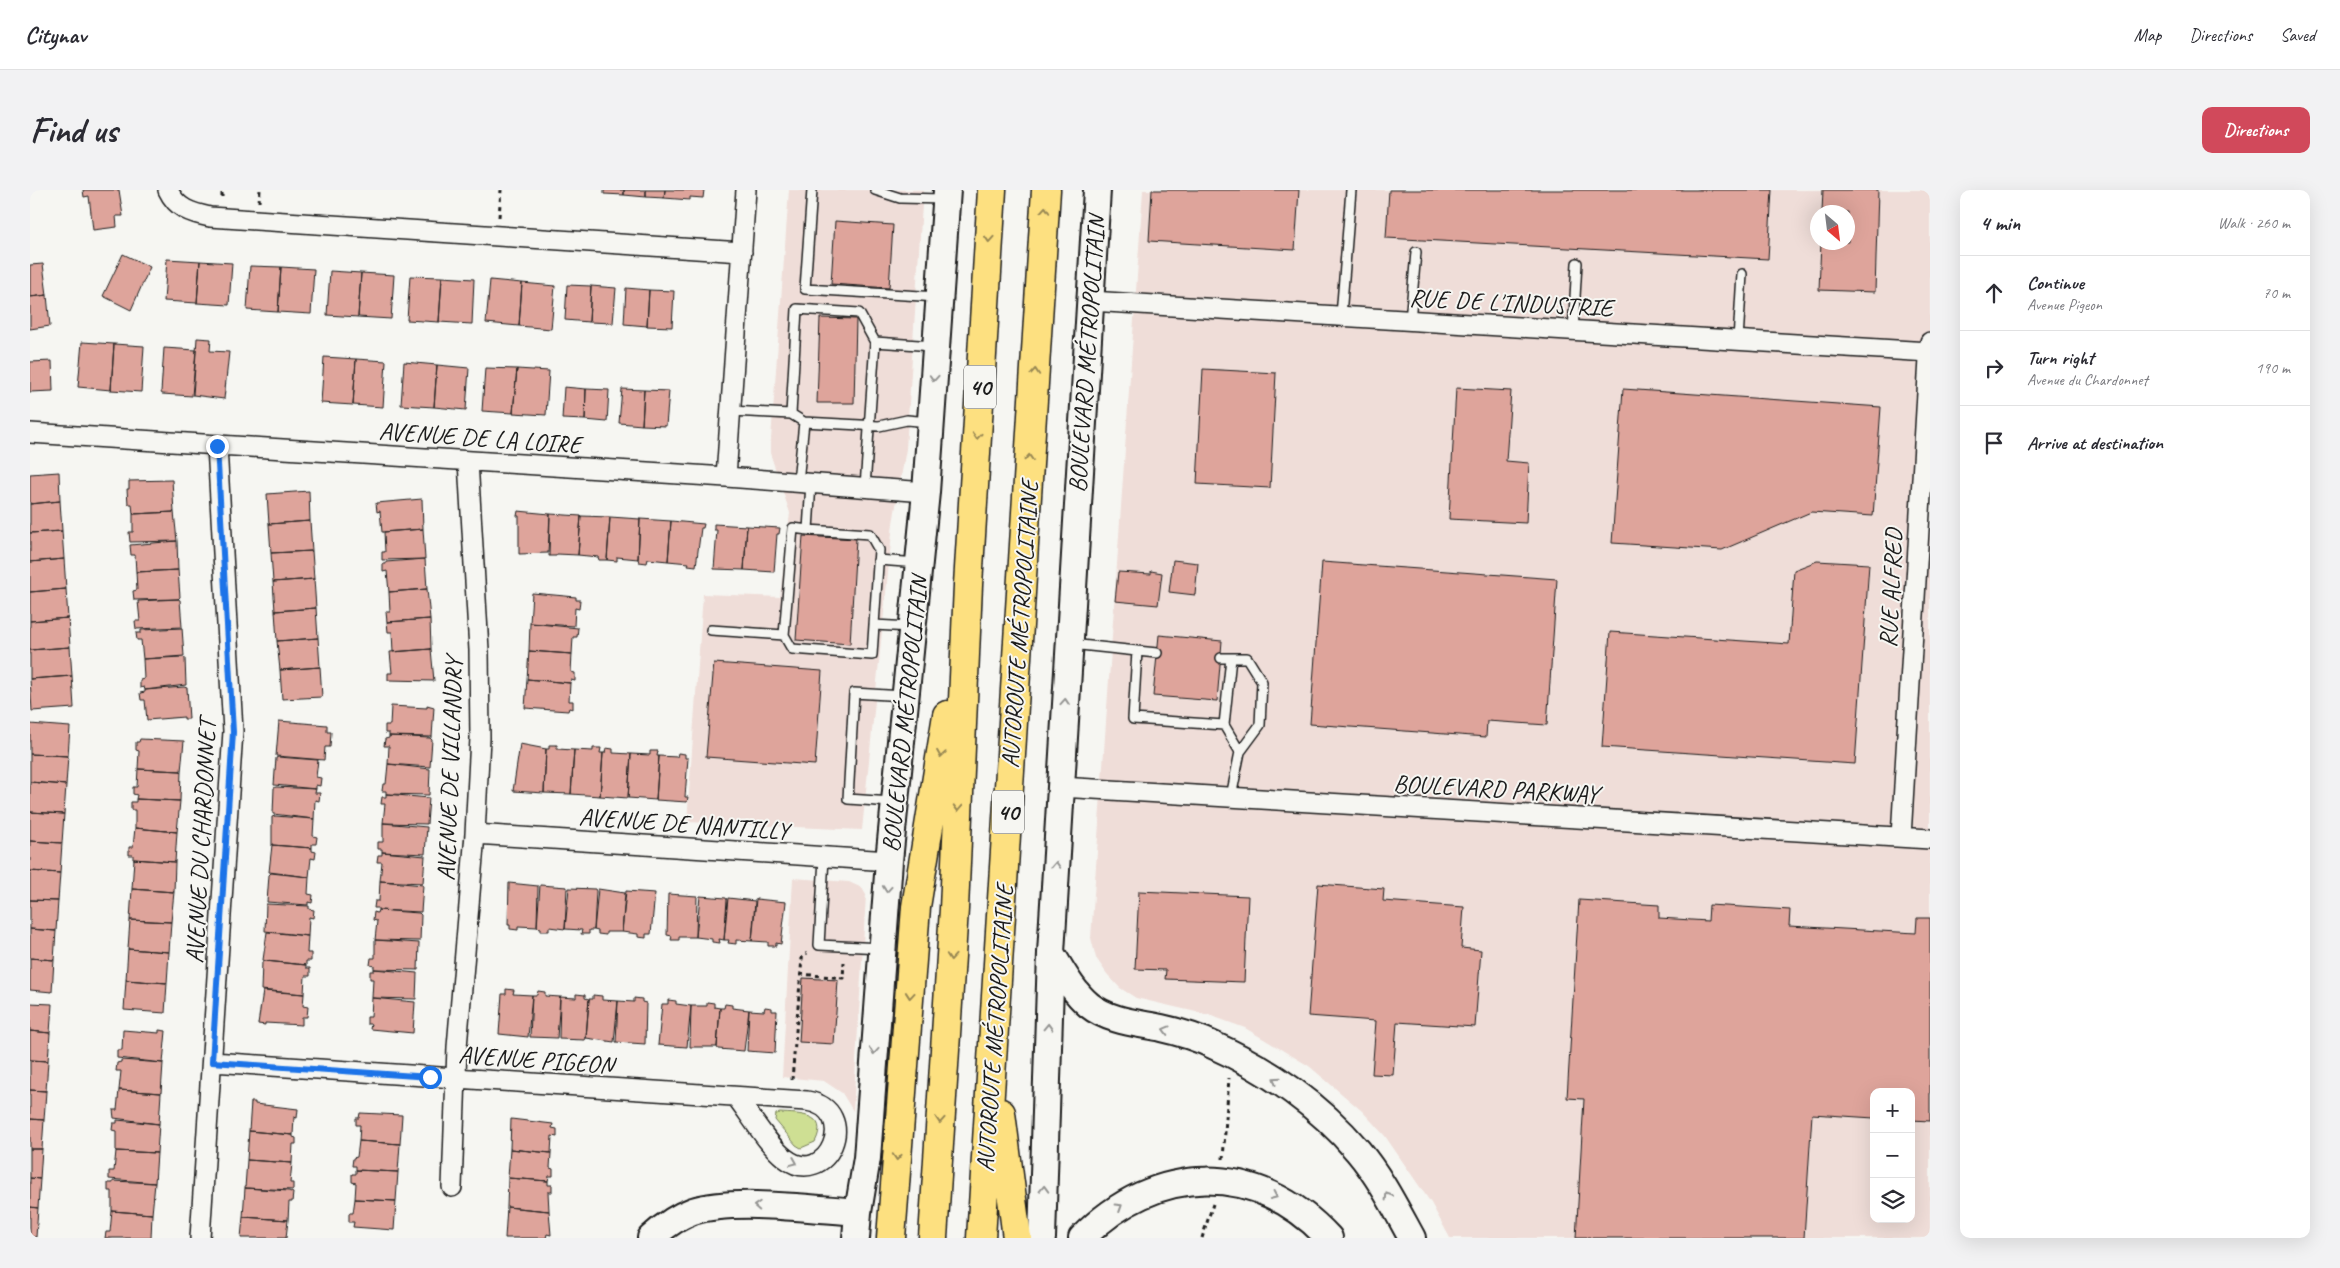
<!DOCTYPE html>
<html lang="en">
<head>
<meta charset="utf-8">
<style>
  body { margin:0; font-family:Caveat,sans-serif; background:#f2f2f3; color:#2b2b33 }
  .controls { position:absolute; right:15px; bottom:15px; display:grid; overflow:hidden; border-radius:10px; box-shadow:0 5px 20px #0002 }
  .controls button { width:45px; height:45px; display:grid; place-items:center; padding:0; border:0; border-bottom:1px solid #e1e1e2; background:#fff; color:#2b2b33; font:25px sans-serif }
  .compass { position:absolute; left:1780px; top:15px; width:45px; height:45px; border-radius:50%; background:#fff; box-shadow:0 5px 20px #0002; rotate:152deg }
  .stop { position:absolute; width:15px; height:15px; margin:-11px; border:4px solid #1a73e8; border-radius:50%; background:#fff }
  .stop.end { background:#1a73e8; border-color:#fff; box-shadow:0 1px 5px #0008 }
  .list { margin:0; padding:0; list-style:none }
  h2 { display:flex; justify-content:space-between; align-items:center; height:65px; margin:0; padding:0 20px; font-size:21px }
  h2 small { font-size:16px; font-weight:400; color:#7c7c81 }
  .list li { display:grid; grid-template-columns:32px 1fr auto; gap:15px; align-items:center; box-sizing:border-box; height:75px; padding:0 20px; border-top:1px solid #e1e1e2 }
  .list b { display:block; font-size:19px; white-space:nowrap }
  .list p { margin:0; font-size:16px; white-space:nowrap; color:#7c7c81 }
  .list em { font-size:16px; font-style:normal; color:#7c7c81 }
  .icon { flex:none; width:28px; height:28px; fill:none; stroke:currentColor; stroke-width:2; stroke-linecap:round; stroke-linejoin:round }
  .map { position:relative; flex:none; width:1900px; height:1048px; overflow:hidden; border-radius:10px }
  header { display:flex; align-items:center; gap:30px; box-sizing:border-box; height:70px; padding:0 25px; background:#fff; border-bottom:1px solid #e1e1e2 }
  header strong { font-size:24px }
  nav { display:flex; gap:28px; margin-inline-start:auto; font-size:18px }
  .intro { display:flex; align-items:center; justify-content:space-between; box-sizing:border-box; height:120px; padding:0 30px }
  h1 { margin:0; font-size:35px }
  .button { padding:12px 22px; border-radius:10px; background:#d1495b; color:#fff; font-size:18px; font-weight:700 }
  main { display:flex; gap:30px; padding:0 30px }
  aside { flex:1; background:#fff; border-radius:10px; box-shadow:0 5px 20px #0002 }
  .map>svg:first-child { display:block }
</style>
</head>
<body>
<header>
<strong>Citynav</strong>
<nav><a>Map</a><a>Directions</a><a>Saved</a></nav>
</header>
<div class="intro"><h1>Find us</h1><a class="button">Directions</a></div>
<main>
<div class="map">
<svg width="1900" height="1048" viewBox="0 0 1900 1048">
  <rect width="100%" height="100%" fill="#f6f6f2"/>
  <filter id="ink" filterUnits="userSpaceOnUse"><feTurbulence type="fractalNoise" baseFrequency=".02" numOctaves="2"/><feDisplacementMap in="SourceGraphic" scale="10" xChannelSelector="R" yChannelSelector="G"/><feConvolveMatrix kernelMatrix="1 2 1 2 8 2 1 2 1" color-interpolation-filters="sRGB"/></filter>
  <g filter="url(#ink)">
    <path fill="#efddd8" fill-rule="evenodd" d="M759 0H893L876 259 863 333 832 640 657 632 673 404 750 407 760 323 740 263Z
      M1113 0H1900V1048H1420L1401 1013 1355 946 1332 921 1279 876 1215 838 1179 825 1106 808 1090 798 1077 784 1066 768 1061 748ZM1788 22H1818V52H1788ZM1844 902H1881V1029H1844Z
      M763 688 819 692 832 698 836 705 823 921 812 903 794 891 752 887Z"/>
    <path fill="#cedf93" stroke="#757e58" d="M750 923C768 924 800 923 785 952L771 958 766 955 745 930 746 924Z"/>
    <path fill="#dea49b" stroke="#1c1c1c" d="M53 0H89L93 26H86L87 37 63 40 59 6 54 7Z
      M574 0H594V5L574 4Z
      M594 0H616V7L594 5Z
      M616 0H635L634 8 616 7Z
      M635 0H674L673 8 660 7V10L634 8Z
      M1122 0H1269L1265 60 1119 51Z
      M1359 0H1742L1738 69 1356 48Z
      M1793 0H1848L1845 102 1789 100 1791 52H1818V22H1792Z
      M805 31 863 35 859 98 801 94Z
      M93 64 120 77 101 120 73 106Z
      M137 69 170 71 167 113 134 111Z
      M170 71 202 73 199 115 167 113Z
      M13 74 17 105 0 107V75Z
      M220 76 251 77 248 122 217 120Z
      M251 77 284 79 281 124 248 122Z
      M300 81 331 83 328 127 297 125Z
      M331 83 364 85 361 129 328 127Z
      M380 86 412 87 409 132 377 130Z
      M412 87 444 89 442 134 409 132Z
      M460 90 492 93 489 136 456 133Z
      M492 93 525 96 521 139 489 136Z
      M537 95 561 96 559 132 535 130Z
      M561 96 586 98 583 133 559 132Z
      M596 98 619 100 617 136 594 134Z
      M619 100 644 101 642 137 617 136Z
      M17 105 20 136 0 139V107Z
      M790 128 826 129 824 213H787Z
      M167 148 181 149 180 161 199 162 194 209 163 205Z
      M52 152 84 154 81 200 48 197Z
      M84 154 114 156 111 202 81 200Z
      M134 158 166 160 162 206 132 204 131 202Z
      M294 167 326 169 323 215 291 213Z
      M326 169 356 171 353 217 323 215Z
      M22 171 23 201 0 202V172Z
      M374 172 407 175 404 217 371 215Z
      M407 175 439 178 436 220 404 217Z
      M455 178 487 179 483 223 452 221Z
      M487 179 519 181 516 225 483 223Z
      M1173 179 1246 183 1240 298 1167 294Z
      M534 197 556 199 555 230 532 229Z
      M1426 198 1481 201 1476 271 1499 273 1496 333 1419 329Z
      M556 199 579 200 577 232 555 230Z
      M592 199 614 200 612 235 589 233Z
      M1593 199 1851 217 1843 326 1781 322 1692 360 1582 353Z
      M614 200 639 201 636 236 612 235Z
      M29 282 30 311 0 314V284Z
      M142 290 144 322 103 324 102 314H98L97 299H99V291Z
      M279 301 280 331 239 334 237 304Z
      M392 309 393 339 352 342 350 321 347 322 346 313Z
      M30 311 32 341 0 343V314Z
      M488 321 520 324 518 363 489 364V326H487Z
      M144 322 147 351 100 352 99 342H103V324Z
      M520 324 551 326 548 365 527 364 526 366H519Z
      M551 326 580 327 577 370H569L568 367 548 365Z
      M580 327 610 329 608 369 587 367V371L577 370Z
      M610 329 641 331 638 371 618 369 617 373 609 372 608 369Z
      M280 331 282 361 241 363 239 334Z
      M641 331 674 334 673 338H671L666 376 658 375 659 373 638 371Z
      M684 334 717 336 714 380 684 379 687 340H684Z
      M717 336 750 338 749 344H747L744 382 714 380Z
      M393 339 395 369 352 370V362H355L354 342Z
      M32 341 34 369 0 372V343Z
      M773 346 826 349 820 454 766 450Z
      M147 351 148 380 106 382 105 365H101L100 355Z
      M282 361 284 389 243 392 241 363Z
      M34 369 36 399 0 402V372Z
      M395 369 397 399 359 402 357 381 353 382V374H356V372Z
      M1143 370 1168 373 1165 405 1139 402Z
      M1787 371 1839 374 1825 574 1572 557 1580 442 1759 454 1764 380Z
      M1292 372 1527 389 1517 535 1457 531 1456 547 1280 534Z
      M148 380 150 407 148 409 104 410 103 401 107 400 106 382Z
      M1121 381 1132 383 1128 415 1085 411 1088 382 1121 384Z
      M284 389 286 418 245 421 243 392Z
      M36 399 38 428 0 431V402Z
      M397 399 400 429 357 432 356 422H360L359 402Z
      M502 403 546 407V410H550L549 419 545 418 544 436 500 433Z
      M148 409 150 410 152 437 106 439 105 431H110L108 411Z
      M286 418 288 448 247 451 245 421Z
      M38 428 40 457 0 460V431Z
      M400 429 401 459 363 462 362 442H358L357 432Z
      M500 433 548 438 547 447H543L542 464 499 461Z
      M152 438 154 466 113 469 111 450H107L106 443H111V440Z
      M1129 445 1192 451 1187 511 1123 506Z
      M288 448 290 477 250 480 247 451Z
      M40 457 42 486 0 489V460Z
      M401 459 404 491 358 490V483H362L360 462Z
      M499 461 542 464 541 482 545 483V491L541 490 540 493 497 489Z
      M152 467 155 468 156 495 115 500 114 497 110 498V490L114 489 113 469Z
      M684 473 792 481 785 575 676 567Z
      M290 477 292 507 252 509 250 480Z
      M42 486 44 518 2 521 0 489Z
      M497 489 540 493 539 511H543V519L539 518 538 521 495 518Z
      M154 497 157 498 159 529H154V527L117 530 115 510H111L110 503 115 502V500Z
      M397 515 404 517 402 547 359 546V543H355V535H360L361 516 397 518Z
      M249 531 297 535V542H301L300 557H295L294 570 246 566Z
      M0 534 40 537 38 566 0 564Z
      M359 546 400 548 402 550 400 577 358 574 359 556H354L355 549 359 548Z
      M110 549 154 551 151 581 108 579 109 561 106 560V552H109Z
      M490 554 516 559 514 603 483 601Z
      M519 555H527V559L544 560 541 604 514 603 516 559H519Z
      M563 558H571L570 563H573L570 606 541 604 544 560 563 561Z
      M576 558 583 559V563L601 564 598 608 570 606 573 563H575Z
      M620 561H628L627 566H629L626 610 598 608 601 564 620 565Z
      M648 563 655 564V568H658L655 607H658L657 612 626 610 629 566 647 567Z
      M0 564 38 566 36 595 0 592Z
      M248 567 288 570 286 587 291 588 290 596 286 595V599L244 595 246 568Z
      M358 574 400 579 399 605 356 604V601H352L353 594H356Z
      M108 579 151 581 150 611 106 609 107 605 103 604V597H107Z
      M0 592 36 595 34 624 0 622Z
      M246 597 286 599 285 603H290L289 611 285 610 284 629 243 624 244 598Z
      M356 604 399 608 397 634 353 633 355 614H351L352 607H356Z
      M106 609 150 611 147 642 105 638V620H101V612H106Z
      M0 622 34 624 32 653 0 651Z
      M245 626 284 629 283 646 287 647 286 654H282V658L242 655V627Z
      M353 633 397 637 395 664 352 662V659H348V652H353Z
      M105 638 147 642 145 672 103 669V665H99V657H103Z
      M0 651 32 653 30 683 0 681Z
      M242 655 282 658V661L286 662 285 669 281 668 279 687 239 682Z
      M352 662 395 666 393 693 350 691 352 672H347L348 665H352Z
      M104 669 145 672 144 702 102 699Z
      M0 681 30 683 28 711 0 710Z
      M241 683 279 687 278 704 283 705 282 713 278 712V715L237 712 239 685Z
      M350 691 393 695 391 722 348 720V718H344L345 711H349Z
      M479 693 508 696 507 737 488 736V740L480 739V735H478Z
      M1288 694 1354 699 1353 711 1434 717 1431 758 1451 760 1445 837 1367 832 1363 885 1342 884 1346 831 1278 826Z
      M510 695 537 697 535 739 519 737V741H511V738L507 737Z
      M539 698 565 699 566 701 564 740H559V744H551L552 740 535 739Z
      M102 699 144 702 141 732 100 730Z
      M568 699 595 703 592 742H576V745L568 744V741L564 740Z
      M596 701 625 703 621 744H616V748L608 747V744L592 742Z
      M1109 701 1218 706 1214 792 1135 789 1136 780 1105 779Z
      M638 704 667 706 666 747H649V750H641L642 746 637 745Z
      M670 706 696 708 697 710 694 750 689 749 690 753 682 752V749L666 747Z
      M698 708 725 711 722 751 706 750V754L698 753 699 750H694Z
      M726 709 756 712 751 754 746 753V756H738V752L722 751Z
      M0 710 28 711 26 741 0 739Z
      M1549 710 1629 715V728L1678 731 1679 715 1760 720 1759 736 1886 743 1887 728H1900V931L1881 930V902H1844V928L1782 924 1774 1048H1546L1554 909 1537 908Z
      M236 714 279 716V719L284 720 283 728 279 727 278 746 235 741Z
      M348 720 389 723 391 725 390 751 345 750 347 731 343 730 344 722 347 723Z
      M100 730 141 732 139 762 98 759Z
      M0 739 26 741 24 770 0 768Z
      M237 742 278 746 277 763H281V771H276V775L235 771 233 770Z
      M345 750 389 753 388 780 344 779V776L340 775 341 768H345Z
      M98 759 139 762 137 793 96 790Z
      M0 768 24 770 22 802 0 800Z
      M235 771 276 775V778H280V786H275L274 804 231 800 232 772Z
      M344 779 387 783 386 809 342 808 343 789H340V781H344Z
      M773 788 808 790 804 854 769 852Z
      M96 790 137 793 135 823 94 820Z
      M476 799 484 800 483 804 502 805 498 847 469 844 472 804H476Z
      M233 801 274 804 273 816 278 817 277 827H272V835L235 833V835L228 834Z
      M508 801 515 802V806L530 807 527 848 500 847 502 805H507Z
      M546 804 555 805V808L559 809 556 848 555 850 529 849 530 807 546 808Z
      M563 805 572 806V810L588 811 584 852 556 848 559 809H563Z
      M342 808 385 812 383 843 340 839 341 834H337V827H341Z
      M604 808 612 809V812L616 813 615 854 586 852 588 811 604 812Z
      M638 810 646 811V814L661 816 657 857 628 855 632 814H638Z
      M677 812 684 813V817L690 818 687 857H660L661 816H677Z
      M0 813 22 814 20 843 0 841Z
      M695 814 702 815V818L719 820 714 861 688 859 687 857 690 818H694Z
      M735 817 742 818V821H747L745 863 717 861 719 820 734 821Z
      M93 840 129 843V840L136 841 133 873 87 868V860H92Z
      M0 841 20 843 18 871 0 870Z
      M0 870 18 871 16 901 0 900Z
      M91 870 133 873 131 903 89 900 91 881H86L87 873 91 872Z
      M0 900 16 901 14 930 0 929Z
      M89 900 131 903 129 934 84 928 83 920H87Z
      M221 912H225V914L268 919 267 928 264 927 263 945 219 941Z
      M330 923 372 925 370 954 329 951 330 935H326V928H329Z
      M0 929 14 930 12 959H0Z
      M481 929 523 934 522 938 527 939V947L522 946 521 963 480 959Z
      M87 930 129 934 127 963 86 961V941L82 940 83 933H87Z
      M219 941 263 945V947L266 948V954H263L262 973 217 970Z
      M329 951 370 954 368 982 326 980V976H322L323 968 327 967Z
      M0 959H12L10 989 0 988Z
      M480 959 521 963 520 978 523 979V986H519L518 991 478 988Z
      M86 961 127 963 125 993 79 989V981H84Z
      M217 970 262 973 260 993H263V1000L215 998Z
      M326 980 368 982 366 1011 325 1009 326 993 322 992V984H326Z
      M0 988 10 989 8 1018 0 1017Z
      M478 988 518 991V995H522V1002H518L519 1021 477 1017Z
      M83 991 125 993 122 1024 82 1021V1001H78V993H83Z
      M215 998 259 1001 263 1003 262 1012H259L258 1030 213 1027Z
      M325 1009 366 1011 364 1040 323 1037 324 1032H319V1023H323Z
      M0 1017 8 1018 6 1047H0Z
      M477 1017 519 1021 521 1045 517 1044 516 1048H475Z
      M82 1021 122 1024 121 1048H75L76 1042H80Z
      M213 1027 258 1030 256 1048H211Z"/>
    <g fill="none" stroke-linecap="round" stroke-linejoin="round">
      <defs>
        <path id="lane" d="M782 0 775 99 908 107
          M845 0 870 8 913 9
          M1311 126 1321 0
          M1380 131 1386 62
          M1543 141 1547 73
          M1708 150 1712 84
          M700 221 761 224 774 232 849 236 877 230 899 232
          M761 224 767 119 829 123 845 152
          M768 292 774 232
          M781 293 778 340 840 344 849 360 844 435 881 437
          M835 297 845 152 904 156
          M848 370 888 373
          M681 440 754 445 762 459 842 465 844 435
          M754 445 763 338 778 340
          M1041 454 1107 461 1103 529 1194 535 1210 562 1201 607
          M1107 461 1127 463
          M1191 468H1217L1232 492 1230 535 1210 562
          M1194 535 1201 468
          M862 612 818 609 824 503 874 506
          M794 668 789 755 852 758"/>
        <path id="street" d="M138 0C147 19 161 23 180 27L712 62
          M1060 111 1899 162
          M0 243 696 287 896 302
          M696 287 716 0
          M1030 597 1900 649
          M445 644 859 671
          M1871 647 1900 152
          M182 872 777 911C832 920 797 1001 755 968 737 954 721 926 707 908
          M422 997 427 857 445 644 450 548 449 460 438 271
          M170 1048 203 541 187 256"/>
        <path id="secondary" d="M1021 763C1032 781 1043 802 1059 815 1079 831 1107 833 1131 838 1149 842 1169 848 1185 856 1239 880 1290 916 1328 961 1350 987 1366 1019 1382 1048
          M621 1048C633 1037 646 1027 663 1021 704 1008 783 1019 828 1022
          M826 1048 828 1022 837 968 859 671 896 302 917 0
          M1012 1048 1021 763 1067 0
          M1052 1048C1125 973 1227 970 1299 1048"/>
        <path id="highway" d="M971 923 987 1048
          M861 1048 886 717 917 525
          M903 1048 924 719 938 395 962 0
          M951 1048 1016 0"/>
      </defs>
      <use href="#lane" stroke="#1c1c1c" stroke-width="12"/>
      <use href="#street" stroke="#1c1c1c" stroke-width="22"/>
      <use href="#secondary" stroke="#1c1c1c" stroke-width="30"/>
      <use href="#highway" stroke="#1c1c1c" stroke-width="31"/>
      <path stroke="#1c1c1c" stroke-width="3" stroke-dasharray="4 4" stroke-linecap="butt" d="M192 7V0
        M229 12 230 0
        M469 27 471 0
        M770 784 813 788 814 772
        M762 890 772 768 777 763
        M1193 969 1199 888
        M1172 1048 1183 1014"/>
      <use href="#lane" stroke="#f6f6f2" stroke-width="9"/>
      <use href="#street" stroke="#f6f6f2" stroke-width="19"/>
      <use href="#secondary" stroke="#f6f6f2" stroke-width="26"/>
      <use href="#highway" stroke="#fde080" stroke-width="28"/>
    </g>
    <defs><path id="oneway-chevron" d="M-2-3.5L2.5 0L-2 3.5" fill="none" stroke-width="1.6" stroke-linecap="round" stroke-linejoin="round" transform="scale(1.25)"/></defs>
    <g stroke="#988853">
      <use href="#oneway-chevron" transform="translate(1015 20) rotate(-86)"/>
      <use href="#oneway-chevron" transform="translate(959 49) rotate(94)"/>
      <use href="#oneway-chevron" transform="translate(1005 182) rotate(-86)"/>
      <use href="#oneway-chevron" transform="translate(947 246) rotate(94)"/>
      <use href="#oneway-chevron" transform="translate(999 268) rotate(-87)"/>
      <use href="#oneway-chevron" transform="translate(911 564) rotate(99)"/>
      <use href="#oneway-chevron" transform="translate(928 618) rotate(92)"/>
      <use href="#oneway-chevron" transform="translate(921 767) rotate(94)"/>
      <use href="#oneway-chevron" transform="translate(880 805) rotate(95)"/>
      <use href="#oneway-chevron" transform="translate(910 930) rotate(94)"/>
      <use href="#oneway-chevron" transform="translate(867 967) rotate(94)"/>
    </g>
    <g stroke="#949492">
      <use href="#oneway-chevron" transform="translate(904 188) rotate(94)"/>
      <use href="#oneway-chevron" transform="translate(1035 512) rotate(-86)"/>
      <use href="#oneway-chevron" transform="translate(1026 675) rotate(-87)"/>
      <use href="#oneway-chevron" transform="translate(857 699) rotate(95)"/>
      <use href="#oneway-chevron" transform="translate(1018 837) rotate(-88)"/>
      <use href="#oneway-chevron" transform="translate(1136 840) rotate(-165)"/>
      <use href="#oneway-chevron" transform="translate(844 861) rotate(94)"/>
      <use href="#oneway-chevron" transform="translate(1246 890) rotate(-145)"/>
      <use href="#oneway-chevron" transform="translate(764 972) rotate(22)"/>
      <use href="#oneway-chevron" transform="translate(1014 999) rotate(-88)"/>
      <use href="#oneway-chevron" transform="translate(1244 1006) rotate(25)"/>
      <use href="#oneway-chevron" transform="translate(1358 1006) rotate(-122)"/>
      <use href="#oneway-chevron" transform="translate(727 1016) rotate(-177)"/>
      <use href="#oneway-chevron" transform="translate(1089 1017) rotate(-32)"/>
    </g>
  </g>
  <g fill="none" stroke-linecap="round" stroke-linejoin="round" filter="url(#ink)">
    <path stroke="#1a73e8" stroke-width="6" d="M187 256 203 542 182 872 400 887"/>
  </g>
  <g text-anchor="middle" stroke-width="4" stroke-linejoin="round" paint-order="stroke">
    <g fill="#f6f6f2" stroke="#5d5d5c" stroke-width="1">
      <rect x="934" y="175.5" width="32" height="43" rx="4"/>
      <rect x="962" y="600.5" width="32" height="43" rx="4"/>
    </g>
    <g font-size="24" font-weight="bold" fill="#1c1c1c">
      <text x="950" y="205">40</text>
      <text x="978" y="630">40</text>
    </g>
    <g font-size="25" fill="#1c1c1c" stroke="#f6f6f2">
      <text transform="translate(1481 112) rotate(3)" y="9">RUE DE L'INDUSTRIE</text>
      <text transform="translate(1056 164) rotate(-86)" y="9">BOULEVARD MÉTROPOLITAIN</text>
      <text transform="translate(450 247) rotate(4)" y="9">AVENUE DE LA LOIRE</text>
      <text transform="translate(1860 398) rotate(-87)" y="9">RUE ALFRED</text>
      <text transform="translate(989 434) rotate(-86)" y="9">AUTOROUTE MÉTROPOLITAINE</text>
      <text transform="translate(874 524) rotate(-84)" y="9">BOULEVARD MÉTROPOLITAIN</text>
      <text transform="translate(419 579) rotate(-88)" y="9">AVENUE DE VILLANDRY</text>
      <text transform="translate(1466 598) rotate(3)" y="9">BOULEVARD PARKWAY</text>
      <text transform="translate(654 633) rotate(4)" y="9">AVENUE DE NANTILLY</text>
      <text transform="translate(170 651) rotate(-87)" y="9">AVENUE DU CHARDONNET</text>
      <text transform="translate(964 838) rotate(-86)" y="9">AUTOROUTE MÉTROPOLITAINE</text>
      <text transform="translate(506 869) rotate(4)" y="9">AVENUE PIGEON</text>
    </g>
  </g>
</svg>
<div class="controls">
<button>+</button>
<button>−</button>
<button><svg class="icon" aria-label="layers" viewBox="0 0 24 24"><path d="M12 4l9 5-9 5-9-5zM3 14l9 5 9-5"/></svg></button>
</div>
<svg class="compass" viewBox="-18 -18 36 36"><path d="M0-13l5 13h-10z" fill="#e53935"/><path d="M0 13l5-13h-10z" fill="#7c7c81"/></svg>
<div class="stop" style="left:400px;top:887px"></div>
<div class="stop end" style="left:187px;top:256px"></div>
</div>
<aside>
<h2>4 min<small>Walk · 260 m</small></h2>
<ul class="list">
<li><svg class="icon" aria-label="ahead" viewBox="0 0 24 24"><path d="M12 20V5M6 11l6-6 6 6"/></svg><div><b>Continue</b><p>Avenue Pigeon</p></div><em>70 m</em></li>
<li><svg class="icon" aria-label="right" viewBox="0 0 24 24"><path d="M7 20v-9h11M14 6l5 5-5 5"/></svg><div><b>Turn right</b><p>Avenue du Chardonnet</p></div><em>190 m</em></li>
<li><svg class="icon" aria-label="arrive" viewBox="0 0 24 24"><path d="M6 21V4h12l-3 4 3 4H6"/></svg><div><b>Arrive at destination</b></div></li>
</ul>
</aside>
</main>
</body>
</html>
